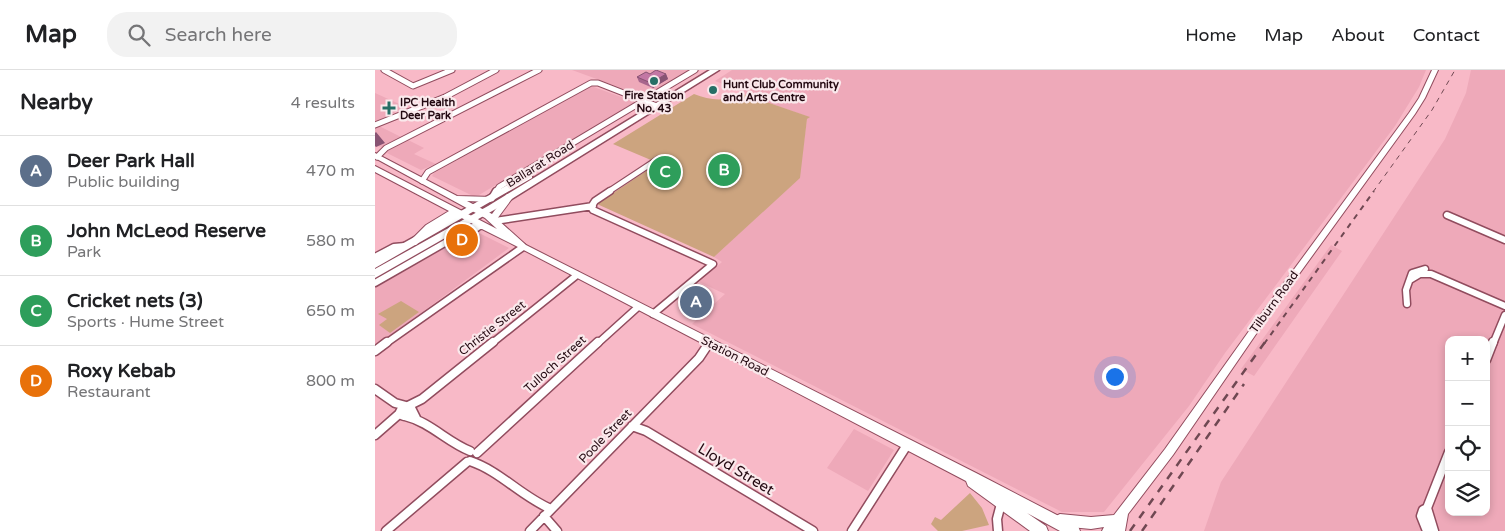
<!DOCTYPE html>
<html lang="en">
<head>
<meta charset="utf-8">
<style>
  body { margin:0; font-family:"Varela Round",sans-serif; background:#f2f2f2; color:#202124 }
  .controls { position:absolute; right:15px; bottom:15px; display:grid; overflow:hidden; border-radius:10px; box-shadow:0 2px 8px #0003 }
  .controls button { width:45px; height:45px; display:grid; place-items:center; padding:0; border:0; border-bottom:1px solid #e0e0e0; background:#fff; color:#202124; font:25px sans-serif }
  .you { position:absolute; left:739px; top:306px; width:18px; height:18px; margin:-12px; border:4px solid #fff; border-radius:50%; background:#1a73e8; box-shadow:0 0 0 8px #1a73e833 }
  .badge { display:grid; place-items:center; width:32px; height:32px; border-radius:50%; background:#111827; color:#fff; font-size:16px; font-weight:700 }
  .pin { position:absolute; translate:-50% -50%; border:2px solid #fff; box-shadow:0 1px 5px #0006 }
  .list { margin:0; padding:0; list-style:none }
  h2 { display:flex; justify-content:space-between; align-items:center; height:65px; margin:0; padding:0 20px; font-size:21px }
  h2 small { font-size:16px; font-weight:400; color:#757577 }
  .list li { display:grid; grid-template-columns:32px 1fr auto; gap:15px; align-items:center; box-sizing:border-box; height:70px; padding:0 20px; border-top:1px solid #e0e0e0 }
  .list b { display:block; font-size:19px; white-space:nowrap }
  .list p { margin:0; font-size:16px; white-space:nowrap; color:#757577 }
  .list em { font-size:16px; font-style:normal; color:#757577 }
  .icon { flex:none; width:28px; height:28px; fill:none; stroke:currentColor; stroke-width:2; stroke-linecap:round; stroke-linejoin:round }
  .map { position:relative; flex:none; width:1130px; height:461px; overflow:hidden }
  header { display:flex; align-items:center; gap:30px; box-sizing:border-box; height:70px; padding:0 25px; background:#fff; border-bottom:1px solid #e0e0e0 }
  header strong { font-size:24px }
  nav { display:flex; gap:28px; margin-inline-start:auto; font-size:18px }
  .search { width:350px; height:45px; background:#f2f2f2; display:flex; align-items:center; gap:12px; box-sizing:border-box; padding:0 18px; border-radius:20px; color:#757577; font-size:19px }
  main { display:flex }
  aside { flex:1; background:#fff }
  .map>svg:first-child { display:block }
</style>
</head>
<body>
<header>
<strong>Map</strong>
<div class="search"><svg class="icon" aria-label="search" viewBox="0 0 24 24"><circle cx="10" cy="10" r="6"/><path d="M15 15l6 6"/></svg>Search here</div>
<nav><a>Home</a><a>Map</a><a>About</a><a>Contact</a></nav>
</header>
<main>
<aside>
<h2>Nearby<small>4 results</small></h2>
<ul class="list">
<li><span class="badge" style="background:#5c6f8a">A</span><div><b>Deer Park Hall</b><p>Public building</p></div><em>470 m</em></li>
<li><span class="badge" style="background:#2e9e5b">B</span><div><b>John McLeod Reserve</b><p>Park</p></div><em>580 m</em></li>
<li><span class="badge" style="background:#2e9e5b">C</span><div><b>Cricket nets (3)</b><p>Sports · Hume Street</p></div><em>650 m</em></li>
<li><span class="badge" style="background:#e8710a">D</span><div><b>Roxy Kebab</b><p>Restaurant</p></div><em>800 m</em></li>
</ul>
</aside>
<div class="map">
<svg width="1130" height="461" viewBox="0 0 1130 461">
  <rect width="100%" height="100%" fill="#f8b9c7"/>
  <path fill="#eea9b9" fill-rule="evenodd" d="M197 0H316L271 27Z
    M357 0H1051L1044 17 1020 56 850 283 814 336 729 442H687L317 254 350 224 324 212 347 192 339 187 424 108 432 49 434 47 365 23 367 21 340 11Z
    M1096 0H1130V461H829L846 412 1070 69 1091 23ZM1074 270H1111V442H1074Z
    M216 16 260 32 104 125 98 126 57 106 59 103Z
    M0 23 31 37 0 52Z
    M2 55 26 67 8 77 0 76V56Z
    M33 70 49 78 39 84 61 94 46 100 12 83 14 80Z
    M100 161 134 178 0 277V218Z
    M956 175 967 181 879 306 866 299Z
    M479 359 519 380 493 421 452 398Z"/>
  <path fill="#cca47f" d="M365 23 435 47 432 49 425 108 339 187 222 134 283 93 238 74 319 24C335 30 350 33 365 23Z
    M26 231 44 242 15 263 4 255 12 249 3 244Z
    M595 423 607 438 614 455 587 461H563L556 454 560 447 566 450Z"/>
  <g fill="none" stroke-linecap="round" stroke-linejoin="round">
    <defs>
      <path id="minor-far2" d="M9 0 38 16 77 0
        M0 55 70 27 121 0
        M2 87 11 78 164 0
        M47 111 53 102 216 13H223L282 36
        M121 122 124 117 320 0
        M233 122 283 89"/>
      <path id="minor-far1" d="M235 121 220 131 216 137 218 140 338 194 278 244
        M117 128 121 121
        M1072 145 1130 170
        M120 151 218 136
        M0 187 19 177 30 176
        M1035 210 1045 204H1056L1130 236
        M0 213 89 162 102 158
        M1032 234 1031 220 1037 203 1050 199
        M10 274 148 177
        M116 274 202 205
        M222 274 263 237
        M1118 274 1130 245"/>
      <path id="minor" d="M0 281 12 272
        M1111 290 1118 272
        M0 319 20 333 31 336
        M33 336 47 329 118 272
        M35 336 37 340 29 346 24 344 27 338Z
        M37 340 41 348
        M30 346C55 352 72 372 95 381
        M257 356 271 361 438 461
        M0 365 24 344
        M102 383 223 272
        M95 391C125 401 147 427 176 439
        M1052 438 1059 461
        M169 446 182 461
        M11 461 92 392
        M155 461 324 288 334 273
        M477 461 532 375
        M623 461 622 449 627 430
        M1052 461 1046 446 1048 440 1052 438 1074 382"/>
      <path id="tertiary" d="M1057 0H1063L1050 28 1040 44 890 251 798 385 753 444 750 461H727L729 457 716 459 685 456 681 454 679 450 681 446 685 444 716 447 739 445 790 379 884 247 1034 43 1044 28Z"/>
      <path id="primary" d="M0 83 82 126 118 127 119 129 118 131 115 132 92 131 117 144 132 124H138L139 126 122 149 151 175 603 404 703 456 705 461H685L652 443 671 456 673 461H655L593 416 591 411 141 176 107 159 78 161 76 159 78 157 98 154 81 145 57 159 41 175H35L33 173 51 155 74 141 0 102V96L122 159 110 148 0 88Z"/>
      <path id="trunk" d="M335 0H344L119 140 0 208V199L113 136Z
        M154 103 157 104V108L0 198V189Z"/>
    </defs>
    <use href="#minor-far2" stroke="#914c5e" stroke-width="7"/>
    <use href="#minor-far1" stroke="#914c5e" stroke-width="9"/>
    <use href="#minor" stroke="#914c5e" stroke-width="11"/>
    <use href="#tertiary" stroke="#914c5e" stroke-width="2"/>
    <use href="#primary" stroke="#914c5e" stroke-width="2"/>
    <use href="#trunk" stroke="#914c5e" stroke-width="3"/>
    <use href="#minor-far2" stroke="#fff" stroke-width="5"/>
    <use href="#minor-far1" stroke="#fff" stroke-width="6"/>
    <use href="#minor" stroke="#fff" stroke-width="8"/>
    <use href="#tertiary" fill="#fff" fill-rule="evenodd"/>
    <use href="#primary" fill="#fff" fill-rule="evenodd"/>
    <use href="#trunk" fill="#fff" fill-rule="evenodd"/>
    <path stroke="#6f4852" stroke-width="1" stroke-dasharray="5 5" stroke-linecap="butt" d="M998 122 1057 40 1080 0"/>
    <path stroke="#6f4852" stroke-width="2" stroke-dasharray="5.5 5.5" stroke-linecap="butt" d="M889 274 999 121"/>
    <path stroke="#6f4852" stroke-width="2.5" stroke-dasharray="8 8" stroke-linecap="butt" d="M755 461 890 272
      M767 461 869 314"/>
  </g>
  <path fill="#a8668d" d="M275 4H291L293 9 278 18 264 12 262 7Z"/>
  <path fill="#885373" d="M291 4 293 9 278 18 276 13Z
    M1 62 10 73 1 77 0 76V63Z"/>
  <path fill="#c377a4" stroke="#885373" d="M281 0 291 4 276 13 262 7 271 2 275 4Z"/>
  <g fill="#266e66" stroke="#fae9ec" stroke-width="2">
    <circle cx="279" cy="11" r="5"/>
    <circle cx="338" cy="20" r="5"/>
    <path d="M11.5 30.5h5v5h5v5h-5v5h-5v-5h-5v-5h5z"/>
  </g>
  <g text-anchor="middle" stroke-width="4.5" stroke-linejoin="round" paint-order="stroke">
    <g font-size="11" font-weight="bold" fill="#230911" stroke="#fae9ec" text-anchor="start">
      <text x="348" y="18">Hunt Club Community<tspan x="348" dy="13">and Arts Centre</tspan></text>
      <text x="279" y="29" text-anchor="middle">Fire Station<tspan x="279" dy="13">No. 43</tspan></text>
      <text x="25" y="36">IPC Health<tspan x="25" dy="13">Deer Park</tspan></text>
    </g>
    <g font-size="12" fill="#230911" stroke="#fae9ec">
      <text transform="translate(165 94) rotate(-32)" y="4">Ballarat Road</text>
      <text transform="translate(899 232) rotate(-54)" y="4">Tilburn Road</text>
      <text transform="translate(117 258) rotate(-38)" y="4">Christie Street</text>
      <text transform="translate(360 286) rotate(27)" y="4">Station Road</text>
      <text transform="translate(180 294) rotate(-42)" y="4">Tulloch Street</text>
      <text transform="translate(230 366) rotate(-46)" y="4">Poole Street</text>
    </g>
    <g font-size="15" fill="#230911" stroke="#fae9ec">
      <text transform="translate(361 399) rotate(31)" y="5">Lloyd Street</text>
    </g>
  </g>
</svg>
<div class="controls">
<button>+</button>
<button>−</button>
<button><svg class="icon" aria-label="locate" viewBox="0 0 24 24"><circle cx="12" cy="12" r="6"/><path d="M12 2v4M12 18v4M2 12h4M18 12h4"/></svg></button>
<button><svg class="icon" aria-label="layers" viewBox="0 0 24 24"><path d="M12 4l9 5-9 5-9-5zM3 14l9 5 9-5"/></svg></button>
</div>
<div class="you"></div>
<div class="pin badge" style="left:321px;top:232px;background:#5c6f8a">A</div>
<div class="pin badge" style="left:349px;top:100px;background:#2e9e5b">B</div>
<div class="pin badge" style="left:290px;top:102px;background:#2e9e5b">C</div>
<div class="pin badge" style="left:87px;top:170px;background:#e8710a">D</div>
</div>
</main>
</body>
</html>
